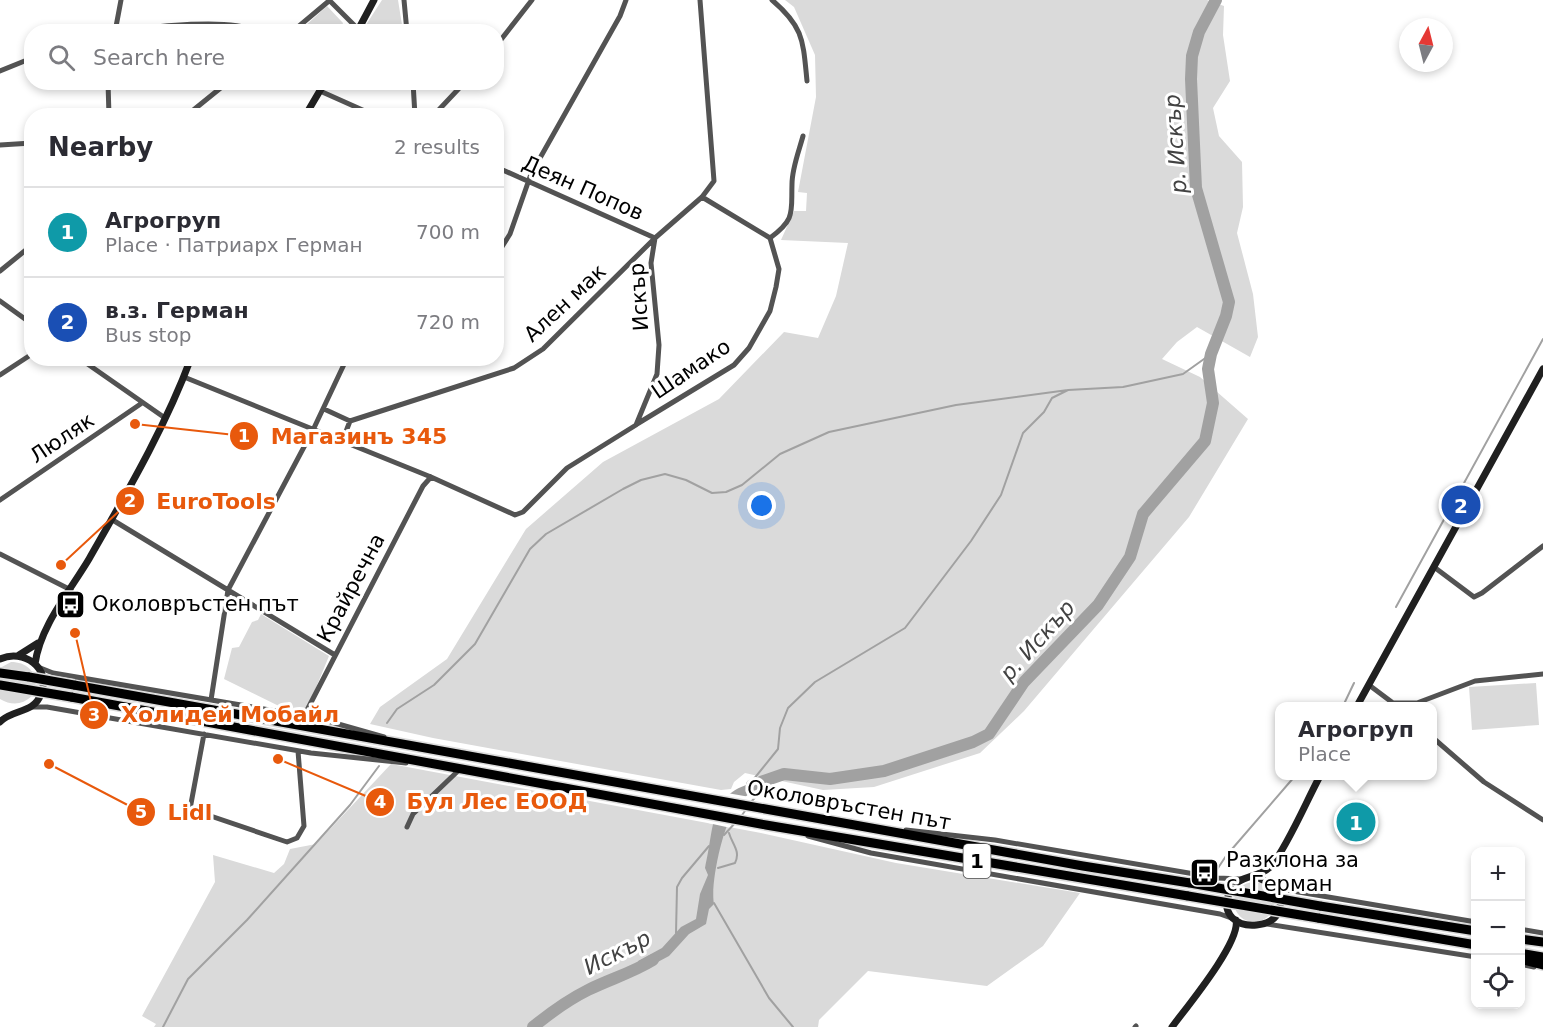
<!DOCTYPE html>
<html lang="en">
<head>
<meta charset="utf-8">
<style>
  body { margin:0; font-family:"DejaVu Sans",sans-serif; background:#f2f2f3; color:#2b2b33 }
  .controls { position:absolute; right:18px; bottom:18px; display:grid; overflow:hidden; border-radius:12px; box-shadow:0 3px 9px #0003 }
  .controls button { width:54px; height:54px; display:grid; place-items:center; padding:0; border:0; border-bottom:2px solid #e1e1e2; background:#fff; color:#2b2b33; font:30px sans-serif }
  .compass { position:absolute; left:1399px; top:18px; width:54px; height:54px; border-radius:50%; background:#fff; box-shadow:0 3px 9px #0003; rotate:7deg }
  .you { position:absolute; left:762px; top:506px; width:21px; height:21px; margin:-15px; border:4px solid #fff; border-radius:50%; background:#1a73e8; box-shadow:0 0 0 9px #1a73e833 }
  .badge { display:grid; place-items:center; width:39px; height:39px; border-radius:50%; background:#d93025; color:#fff; font-size:20px; font-weight:700 }
  .pin { position:absolute; translate:-50% -50%; border:3px solid #fff; box-shadow:0 2px 6px #0006 }
  .popup { position:absolute; left:1275px; top:702px; width:162px; height:78px; box-sizing:border-box; display:grid; place-content:center; border-radius:12px; background:#fff; filter:drop-shadow(0 2px 4px #0005); font-size:20px; white-space:nowrap; color:#7c7c81 }
  .popup b { font-size:22px; color:#2b2b33 }
  .popup::after { content:''; position:absolute; left:50%; top:100%; margin-left:-12px; border:12px solid transparent; border-top-color:#fff }
  .list { margin:0; padding:0; list-style:none }
  h2 { display:flex; justify-content:space-between; align-items:center; height:78px; margin:0; padding:0 24px; font-size:26px }
  h2 small { font-size:20px; font-weight:400; color:#7c7c81 }
  .list li { display:grid; grid-template-columns:39px 1fr auto; gap:18px; align-items:center; box-sizing:border-box; height:90px; padding:0 24px; border-top:2px solid #e1e1e2 }
  .list b { display:block; font-size:22px; white-space:nowrap }
  .list p { margin:0; font-size:20px; white-space:nowrap; color:#7c7c81 }
  .list em { font-size:20px; font-style:normal; color:#7c7c81 }
  .icon { flex:none; width:33px; height:33px; fill:none; stroke:currentColor; stroke-width:2; stroke-linecap:round; stroke-linejoin:round }
  .map { position:relative; flex:none; width:1543px; height:1027px; overflow:hidden }
  .search { position:absolute; background:#fff; box-shadow:0 3px 9px #0003; left:24px; top:24px; width:480px; height:66px; display:flex; align-items:center; gap:15px; box-sizing:border-box; padding:0 21px; border-radius:24px; color:#7c7c81; font-size:22px }
  .panel { position:absolute; background:#fff; box-shadow:0 3px 9px #0003; left:24px; top:108px; width:480px; height:258px; border-radius:24px }
  .map>svg:first-child { display:block }
</style>
</head>
<body>
<div class="map">
<svg width="1543" height="1027" viewBox="0 0 1543 1027">
  <rect width="100%" height="100%" fill="#fff"/>
  <path fill="#dadada" d="M382 0H398L403 31H362Z
    M785 0H1207L1224 6 1223 35 1230 81 1213 108 1219 136 1242 162 1243 207 1237 233 1253 294 1258 337 1250 357 1197 327 1177 342 1162 359 1200 377 1248 419 1189 517 1024 711 980 753 874 787 823 790 745 773 734 782 731 789 721 790 433 738 370 724 380 707 447 659 526 529 603 462 719 399 784 332 818 338 836 296 848 243 781 240 794 211H806L807 193 798 192 816 97 815 55 794 7Z
    M327 6 343 23 340 31H307L304 27Z
    M261 614 329 656 306 712 289 711 224 679 232 648 239 647 252 622 258 620Z
    M11 662C31 662 41 678 32 696 22 705 12 706 0 699V668Z
    M1536 683 1539 725 1472 730 1469 687Z
    M391 764 761 833 896 863 1080 893 1043 946 987 986 868 971 819 1020 818 1027H154L156 1024 142 1016 215 882 213 855 274 873 284 864 290 849 316 844Z
    M1234 902a20 20 0 1 1 40 0a20 20 0 1 1-40 0Z"/>
  <path fill="#a1a1a1" d="M766 780C757 789 742 797 735 808 723 827 710 883 714 904L709 909 706 924 689 934 669 956 639 972 638 961 662 948 681 927 696 919 700 894 708 875 705 868C716 822 707 790 766 780Z"/>
  <path fill="#fff" d="M727 793 750 797 738 808 731 828 708 823 714 807Z"/>
  <g fill="none" stroke-linecap="round" stroke-linejoin="round">
    <path stroke="#a1a1a1" stroke-width="2" d="M1396 607 1543 339
      M1343 706 1354 683
      M387 723 397 709 434 685 475 644 530 549 546 534 623 489 641 480 665 474 686 480 712 493 726 492 742 485 780 454 829 432 956 405 1068 390
      M749 785 778 749 780 728 788 708 815 682 905 628 971 541 1001 495 1023 433 1044 412 1052 398 1068 390 1123 387 1183 374 1211 354
      M750 803 764 788 784 774
      M740 818 747 808
      M724 835 736 822
      M718 868 735 863C741 851 732 844 729 833
      M1214 874 1226 856 1295 776
      M714 903 769 998 793 1027
      M676 933 677 887 682 878 709 846
      M163 1027 188 979 247 920 350 805 379 766"/>
    <path stroke="#a1a1a1" stroke-width="12" d="M752 785 784 774 830 779 884 771 973 742 989 734 1024 682 1098 605 1130 557 1143 514 1205 441 1213 403 1208 369 1211 354 1226 316 1229 302 1196 188 1191 79 1192 56 1199 32 1216 0
      M533 1027C550 1013 568 1000 588 990 610 979 632 973 653 960"/>
    <defs>
      <path id="highway" d="M0 673 29 677
        M74 685 1083 866 1190 883
        M71 697 766 825 1188 896
        M1320 906 1476 931
        M1318 918 1476 945
        M1520 939 1543 942
        M1520 953 1543 957
        M1520 959 1543 965"/>
    </defs>
    <use href="#highway" stroke="#dbdbdb" stroke-width="12"/>
    <path stroke="#535353" stroke-width="5" d="M329 0 358 29
      M404 0 407 32
      M772 0C804 27 803 41 807 81
      M114 32C145 28 232 16 257 32
      M115 32 121 0
      M292 32 330 0
      M496 46 532 0
      M0 71 32 58
      M108 82 109 116
      M413 82 415 116
      M320 91 376 116
      M186 116 228 82
      M433 116 465 82
      M0 145 32 143
      M770 238C796 219 791 212 792 184 792 168 799 151 803 136
      M496 256 510 234 531 174 620 16 626 0
      M0 271 32 245
      M0 301 32 324
      M79 358 165 418
      M0 375 32 354
      M184 377 431 477 515 515 523 512 567 468 636 425 657 374 659 345 651 263 655 238 702 197 714 181 700 0
      M324 409 350 421
      M350 421 514 368 543 349 655 238 496 167
      M637 424 734 365 749 348 770 311 776 287 779 269 770 238 702 197
      M342 442 350 421
      M0 500 142 403
      M111 519 335 655
      M0 554 71 590
      M1434 567 1474 597 1482 593 1543 546
      M38 667 53 673 317 718 384 737
      M1369 685 1397 706
      M211 700 228 590 313 430 347 358
      M1393 703H1417L1475 681 1543 674
      M31 707H47L311 753 406 763
      M304 716 423 486 431 477
      M204 734 190 809 287 842 297 838 304 826 298 751
      M1432 737 1484 782 1543 820
      M407 827 413 814 460 769
      M906 830 995 840 1218 878 1241 879
      M808 836 871 853 1220 914 1234 919
      M1275 888 1476 922
      M1267 924 1476 957
      M1520 929 1543 933
      M1520 964 1534 967
      M1135 1027 1136 1026"/>
    <path stroke="#202020" stroke-width="7" d="M357 32 374 0
      M305 116 325 82
      M19 655 38 643
      M0 659C23 648 52 668 41 694 34 714 12 709 0 722
      M35 664C40 626 70 591 89 559 126 494 165 428 191 358
      M1357 706 1543 369
      M1254 876 1272 884C1309 934 1208 941 1230 891 1238 874 1260 879 1272 865 1288 845 1307 800 1320 776
      M1172 1027C1186 1008 1241 942 1236 920"/>
    <use href="#highway" stroke="#000" stroke-width="9"/>
    <defs>
      <path id="highway-bridge" d="M29 677 74 685
        M0 685 71 697
        M1190 883 1320 906
        M1188 896 1318 918"/>
    </defs>
    <use href="#highway-bridge" stroke="#dbdbdb" stroke-width="12" stroke-linecap="butt"/>
    <use href="#highway-bridge" stroke="#000" stroke-width="9"/>
  </g>
  <defs>
    <symbol id="bus-square" viewBox="-11 -11 22 22"><rect x="-9" y="-9" width="18" height="18" rx="4" fill="#000" stroke="#fff"/><path d="M-5-6H5V4H4V6H2V4H-2V6H-4V4H-5ZM-3.5-4V0h7V-4ZM-3.5 1.2v1.5H-2V1.2ZM2 1.2v1.5H3.5V1.2Z" fill="#fff"/></symbol>
  </defs>
  <g fill-rule="evenodd">
    <use href="#bus-square" x="54" y="588" width="33" height="33"/>
    <use href="#bus-square" x="1188" y="856" width="33" height="33"/>
  </g>
  <g text-anchor="middle" stroke-width="6" stroke-linejoin="round" paint-order="stroke">
    <rect fill="#fff" stroke="#4c4c4c" stroke-width="1.5" x="963.5" y="844" width="27" height="34" rx="4.5"/>
    <g font-size="20" font-weight="bold" fill="#000">
      <text x="977" y="868">1</text>
    </g>
    <g font-size="21" fill="#000" stroke="#fff">
      <text transform="translate(583 188) rotate(24)" y="7">Деян Попов</text>
      <text transform="translate(639 297) rotate(-94)" y="7">Искър</text>
      <text transform="translate(565 303) rotate(-43)" y="7">Ален мак</text>
      <text transform="translate(691 369) rotate(-34)" y="7">Шамако</text>
      <text transform="translate(62 438) rotate(-34)" y="7">Люляк</text>
      <text transform="translate(351 588) rotate(-62)" y="7">Крайречна</text>
      <text transform="translate(849 805) rotate(10)" y="7">Околовръстен път</text>
    </g>
    <g font-size="21" fill="#000" stroke="#fff" text-anchor="start">
      <text x="92" y="611">Околовръстен път</text>
      <text x="1226" y="867">Разклона за<tspan x="1226" dy="24">с. Герман</tspan></text>
    </g>
    <g font-size="22" font-style="italic" fill="#424242" stroke="#fff">
      <text transform="translate(1175 144) rotate(-94)" y="8">р. Искър</text>
      <text transform="translate(1037 640) rotate(-48)" y="8">р. Искър</text>
      <text transform="translate(617 952) rotate(-27)" y="8">Искър</text>
    </g>
  </g>
  <path fill="none" stroke="#e8590c" stroke-width="2" d="M135 424L244 436M61 565L130 501M75 633L94 715M278 759L380 802M49 764L141 812"/>
  <g fill="#e8590c" stroke="#fff" stroke-width="2">
    <circle cx="135" cy="424" r="6"/>
    <circle cx="61" cy="565" r="6"/>
    <circle cx="75" cy="633" r="6"/>
    <circle cx="278" cy="759" r="6"/>
    <circle cx="49" cy="764" r="6"/>
    <circle cx="244" cy="436" r="15"/>
    <circle cx="130" cy="501" r="15"/>
    <circle cx="94" cy="715" r="15"/>
    <circle cx="380" cy="802" r="15"/>
    <circle cx="141" cy="812" r="15"/>
  </g>
  <g font-size="18" text-anchor="middle" font-weight="bold" fill="#fff">
    <text x="244" y="442">1</text>
    <text x="130" y="507">2</text>
    <text x="94" y="721">3</text>
    <text x="380" y="808">4</text>
    <text x="141" y="818">5</text>
  </g>
  <g font-size="22" text-anchor="middle" font-weight="bold" fill="#e8590c" stroke="#fff" stroke-width="6" stroke-linejoin="round" paint-order="stroke">
    <text x="359" y="444">Магазинъ 345</text>
    <text x="216" y="509">EuroTools</text>
    <text x="230" y="722">Холидей Мобайл</text>
    <text x="497" y="809">Бул Лес ЕООД</text>
    <text x="190" y="820">Lidl</text>
  </g>
</svg>
<div class="controls">
<button>+</button>
<button>−</button>
<button><svg class="icon" aria-label="locate" viewBox="0 0 24 24"><circle cx="12" cy="12" r="6"/><path d="M12 2v4M12 18v4M2 12h4M18 12h4"/></svg></button>
</div>
<svg class="compass" viewBox="-18 -18 36 36"><path d="M0-13l5 13h-10z" fill="#e53935"/><path d="M0 13l5-13h-10z" fill="#7c7c81"/></svg>
<div class="you"></div>
<div class="pin badge" style="left:1356px;top:822px;background:#0f9aa8">1</div>
<div class="popup"><b>Агрогруп</b>Place</div>
<div class="pin badge" style="left:1461px;top:505px;background:#1a4fb4">2</div>
<div class="search"><svg class="icon" aria-label="search" viewBox="0 0 24 24"><circle cx="10" cy="10" r="6"/><path d="M15 15l6 6"/></svg>Search here</div>
<section class="panel">
<h2>Nearby<small>2 results</small></h2>
<ul class="list">
<li><span class="badge" style="background:#0f9aa8">1</span><div><b>Агрогруп</b><p>Place · Патриарх Герман</p></div><em>700 m</em></li>
<li><span class="badge" style="background:#1a4fb4">2</span><div><b>в.з. Герман</b><p>Bus stop</p></div><em>720 m</em></li>
</ul>
</section>
</div>
</body>
</html>
